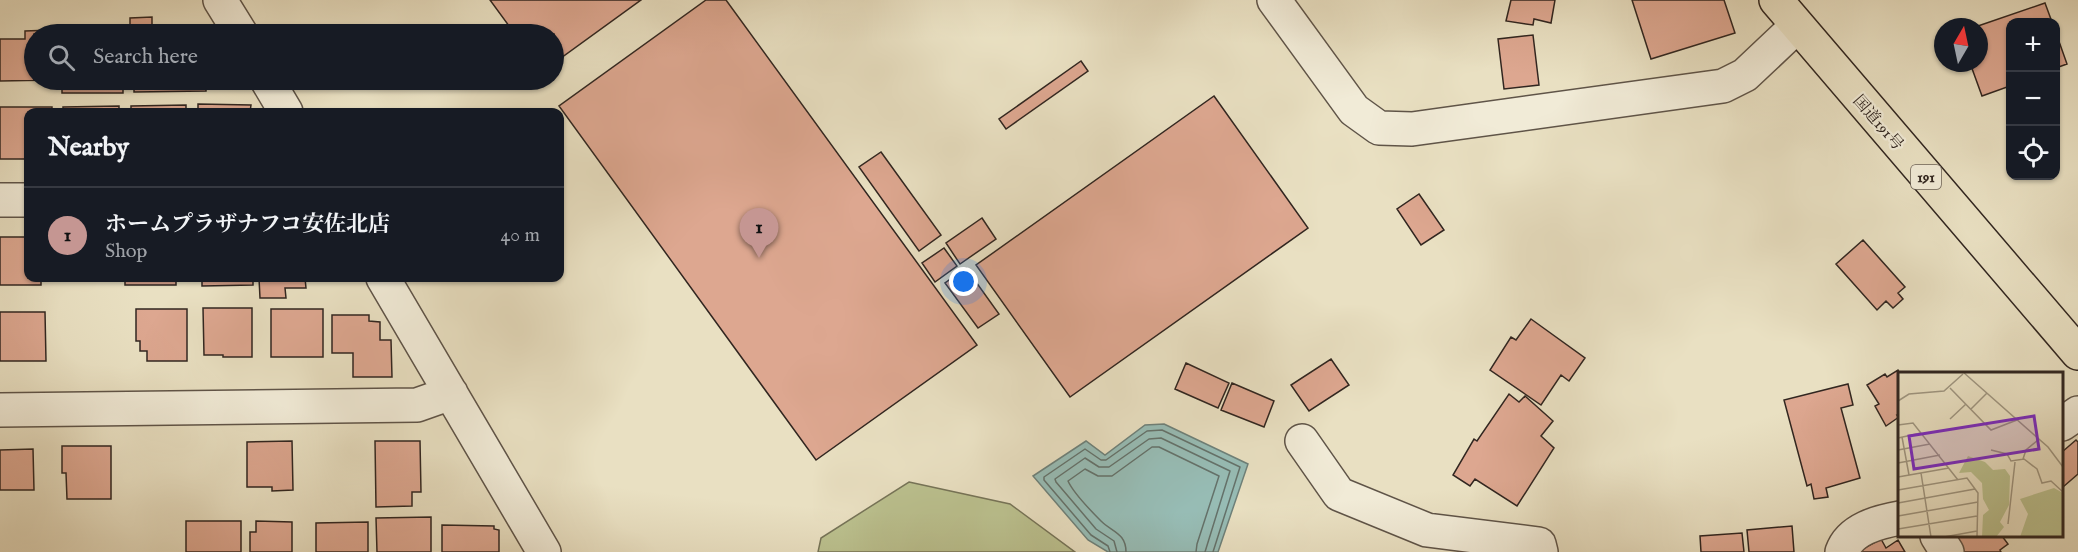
<!DOCTYPE html>
<html lang="en">
<head>
<meta charset="utf-8">
<style>
  body { margin:0; font-family:"IM FELL English","Noto Serif JP",serif; background:#242831; color:#f1f3f6 }
  .controls { position:absolute; right:18px; top:18px; display:grid; overflow:hidden; border-radius:12px; box-shadow:0 2px 4px #0004 }
  .controls button { width:54px; height:54px; display:grid; place-items:center; padding:0; border:0; border-bottom:2px solid #363941; background:#171b24; color:#f1f3f6; font:30px sans-serif }
  .compass { position:absolute; left:1934px; top:18px; width:54px; height:54px; border-radius:50%; background:#171b24; box-shadow:0 2px 4px #0004; rotate:9deg }
  .you { position:absolute; left:964px; top:282px; width:21px; height:21px; margin:-15px; border:4px solid #fff; border-radius:50%; background:#1a73e8; box-shadow:0 0 0 9px #1a73e833 }
  .badge { display:grid; place-items:center; width:39px; height:39px; border-radius:50%; background:#c59692; color:#111; font-size:20px; font-weight:700 }
  .pin { position:absolute; translate:-50% -50px; filter:drop-shadow(0 2px 3px #0008) }
  .pin::after { content:''; position:absolute; top:32px; width:21px; height:18px; background:inherit; clip-path:polygon(0 0,100% 0,50% 100%) }
  .list { margin:0; padding:0; list-style:none }
  h2 { display:flex; justify-content:space-between; align-items:center; height:78px; margin:0; padding:0 24px; font-size:26px }
  h2 small { font-size:20px; font-weight:400; color:#9ea1a6 }
  .list li { display:grid; grid-template-columns:39px 1fr auto; gap:18px; align-items:center; box-sizing:border-box; height:96px; padding:0 24px; border-top:2px solid #363941 }
  .list b { display:block; font-size:22px; white-space:nowrap }
  .list p { margin:0; font-size:20px; white-space:nowrap; color:#9ea1a6 }
  .list em { font-size:20px; font-style:normal; color:#9ea1a6 }
  .icon { flex:none; width:33px; height:33px; fill:none; stroke:currentColor; stroke-width:2; stroke-linecap:round; stroke-linejoin:round }
  .map { position:relative; flex:none; width:2078px; height:552px; overflow:hidden }
  .search { position:absolute; background:#171b24; box-shadow:0 2px 4px #0004; left:24px; top:24px; width:540px; height:66px; display:flex; align-items:center; gap:15px; box-sizing:border-box; padding:0 21px; border-radius:33px; color:#9ea1a6; font-size:22px }
  .panel { position:absolute; background:#171b24; box-shadow:0 2px 4px #0004; left:24px; top:108px; width:540px; height:174px; border-radius:12px }
  .map>svg:first-child { display:block }
</style>
</head>
<body>
<div class="map">
<svg width="2078" height="552" viewBox="0 0 2078 552">
  <rect width="100%" height="100%" fill="#e9e0c2"/>
  <filter id="stains"><feTurbulence type="fractalNoise" baseFrequency=".00333" numOctaves="4"/><feColorMatrix values="0 0 0 0 .2 0 0 0 0 .09 0 0 0 0 .02 0 0 0 .5 -.17"/></filter>
  <radialGradient id="worn" r=".72"><stop offset=".6" stop-color="#630" stop-opacity="0"/><stop offset="1" stop-color="#630" stop-opacity=".3"/></radialGradient>
  <path fill="#bbc18f" stroke="#767458" stroke-width="1.5" d="M909 482 1010 504 1075 552H818L821 538Z"/>
  <path fill="#97bdb6" stroke="#6e817a" stroke-width="1.5" d="M1164 424 1248 464 1218 552H1108L1088 540 1033 476 1086 441 1105 455 1145 425Z"/>
  <g fill="none" stroke-linecap="round" stroke-linejoin="round">
    <path stroke="#64726b" stroke-width="1.5" d="M1110 552 1108 546 1091 535 1044 480V477L1085 449 1101 460H1106L1147 431 1162 430 1240 467 1213 552
      M1117 552 1114 541 1096 529 1056 482 1055 479 1085 458 1099 467H1109L1149 439 1161 438 1230 471 1205 552
      M1126 552C1126 533 1112 532 1101 521 1092 512 1073 492 1068 481L1085 469 1098 476H1112L1152 447H1159L1219 476 1197 544 1196 552"/>
  </g>
  <path fill="#dda790" stroke="#312620" stroke-width="1.5" d="M490 0H641L554 63V34H515Z
    M706 0H726L977 345 816 460 559 106Z
    M1511 0H1555L1551 23 1534 19 1533 25 1506 21Z
    M1632 0H1724L1735 33 1651 59Z
    M2045 3 2052 22H2010V86L1982 96 1970 63H1979V27H1975Z
    M152 17V34H130V18Z
    M201 27V34H157V28Z
    M52 30V34H34V80H53L0 81V39H25V31Z
    M2056 33 2067 64 2056 68Z
    M1533 35 1539 85 1504 89 1498 39Z
    M1081 61 1088 71 1006 129 999 119Z
    M62 80H123V93H62Z
    M134 80H206V91L134 92Z
    M1214 96 1308 228 1070 397 976 265Z
    M198 104 251 105 250 112H198Z
    M186 105V112H131V106Z
    M119 106V112H63V107Z
    M0 107H52V112H28V159H0Z
    M881 152 941 235 919 251 859 167Z
    M1419 194 1444 230 1421 245 1397 209Z
    M982 218 996 239 960 264 946 243Z
    M0 237H28V278H41V285H0Z
    M1863 240 1905 287 1898 293 1903 299 1893 308 1886 301 1877 310 1836 264Z
    M944 248 957 266 935 282 922 263Z
    M966 268 999 314 978 328 945 283Z
    M125 278H176V285H125Z
    M202 278H253V285L202 286Z
    M259 278H305L306 288H285L286 298H260Z
    M203 308H252V357H223V355H204Z
    M136 309H187V361H147V351H140V341H136Z
    M271 309H323V357H271Z
    M0 312H45L46 361H0Z
    M332 315H369V321L380 322V340H391L392 377H353V353H332Z
    M1531 319 1585 358 1569 381 1561 375 1541 405 1490 370 1511 337 1516 340Z
    M1331 359 1349 385 1309 411 1291 385Z
    M1186 363 1229 383 1218 408 1175 389Z
    M1898 370 1900 374V414L1897 415 1899 417 1886 426 1875 406 1879 404 1867 385 1885 374 1887 377Z
    M1232 383 1274 401 1264 427 1221 410Z
    M1848 384 1853 405 1841 408 1860 478 1826 488 1828 497 1814 499 1811 484 1807 486 1784 400Z
    M1509 394 1519 402 1525 396 1553 421 1541 436 1554 448 1517 506 1475 479 1470 486 1453 475 1474 439 1477 441Z
    M2076 440 2078 442V474L2063 487 2062 452Z
    M292 441 293 490 272 491V487H247V442Z
    M375 441H420L421 492H412V506L376 507Z
    M62 446H111V499H67L66 473H62Z
    M33 449 34 490H0V450Z
    M431 517V552H377L376 518Z
    M186 521H241V552H186Z
    M256 521 292 522V552H250V532H256Z
    M368 522V552H316V523Z
    M442 525 494 526V529L499 530V552H442Z
    M1792 526 1794 552H1749L1747 530Z
    M1742 533 1744 552H1701L1700 536Z
    M1953 536H2002L2008 544 2000 550 2001 552H1957Z
    M1881 539 1886 548 1898 540 1905 552H1857Z"/>
  <g fill="none" stroke-linecap="round" stroke-linejoin="round">
    <defs>
      <path id="minor" d="M220 0 241 34
        M1274 0 1354 110 1379 128 1412 129 1723 86 1745 75 1797 26
        M267 80 286 112
        M0 200H28
        M383 278 544 552
        M0 410 417 405 451 393
        M2062 424 2078 413
        M1302 441 1339 494 1427 530 1539 544 1541 552
        M1937 536 1947 552
        M1842 552C1850 529 1878 522 1900 518"/>
      <path id="highway" d="M1776 0 2078 353"/>
    </defs>
    <use href="#minor" stroke="#5f5448" stroke-width="36"/>
    <use href="#highway" stroke="#312620" stroke-width="36"/>
    <use href="#minor" stroke="#f1ebd7" stroke-width="33"/>
    <use href="#highway" stroke="#e9e0c2" stroke-width="33"/>
  </g>
  <g text-anchor="middle" stroke-width="4.5" stroke-linejoin="round" paint-order="stroke">
    <rect fill="#f1ebd7" stroke="#6b6157" stroke-width="1.5" x="1911" y="165" width="30" height="24" rx="4.5"/>
    <g font-size="15" font-weight="bold" fill="#312620">
      <text x="1926" y="182">191</text>
    </g>
    <g font-size="16" fill="#312620" stroke="#f1ebd7">
      <text transform="translate(1879 122) rotate(49)" y="6">国道191号</text>
    </g>
  </g>
  <g transform="translate(1898 372)">
    <rect width="165" height="165" fill="#e9e0c2"/>
    <path d="M70 84 87 90 95 98 107 97 112 104 111 133 102 150 106 155 98 165H84L85 143 91 138 85 127 84 111 73 100 61 101ZM156 116 165 121V165H122L130 142 122 127Z" fill="#bbc18f"/>
    <path fill="none" stroke="#9f9681" stroke-width="1.5" d="M65 0 150 75 165 95M52 16 93 58 119 48M0 29 11 22 46 19 65 2M73 37 89 21M52 47 68 32M0 53 15 51 60 108M4 65 11 103M0 66 23 61M0 78 32 72M93 78 109 82 113 89 126 87 139 97 144 111 153 109 165 120M125 87 128 78 140 68M0 91 42 83M23 101 33 165M0 105 51 96M0 118 69 106 80 121 79 165M0 131 77 117M0 144 80 130M110 152 117 90M0 157 79 144M46 165 79 159"/>
    <path fill="#7b2cbf" fill-opacity="0.15" stroke="#7b2cbf" stroke-width="3" d="M136 44 141 77 16 97 11 64Z"/>
    <rect width="165" height="165" fill="none" stroke="#312620" stroke-width="3"/>
  </g>
  <rect width="100%" height="100%" filter="url(#stains)"/>
  <rect width="100%" height="100%" fill="url(#worn)"/>
</svg>
<div class="controls">
<button>+</button>
<button>−</button>
<button><svg class="icon" aria-label="locate" viewBox="0 0 24 24"><circle cx="12" cy="12" r="6"/><path d="M12 2v4M12 18v4M2 12h4M18 12h4"/></svg></button>
</div>
<svg class="compass" viewBox="-18 -18 36 36"><path d="M0-13l5 13h-10z" fill="#e53935"/><path d="M0 13l5-13h-10z" fill="#9ea1a6"/></svg>
<div class="you"></div>
<div class="pin badge" style="left:759px;top:258px">1</div>
<div class="search"><svg class="icon" aria-label="search" viewBox="0 0 24 24"><circle cx="10" cy="10" r="6"/><path d="M15 15l6 6"/></svg>Search here</div>
<section class="panel">
<h2>Nearby<small></small></h2>
<ul class="list">
<li><span class="badge">1</span><div><b>ホームプラザナフコ安佐北店</b><p>Shop</p></div><em>40 m</em></li>
</ul>
</section>
</div>
</body>
</html>
